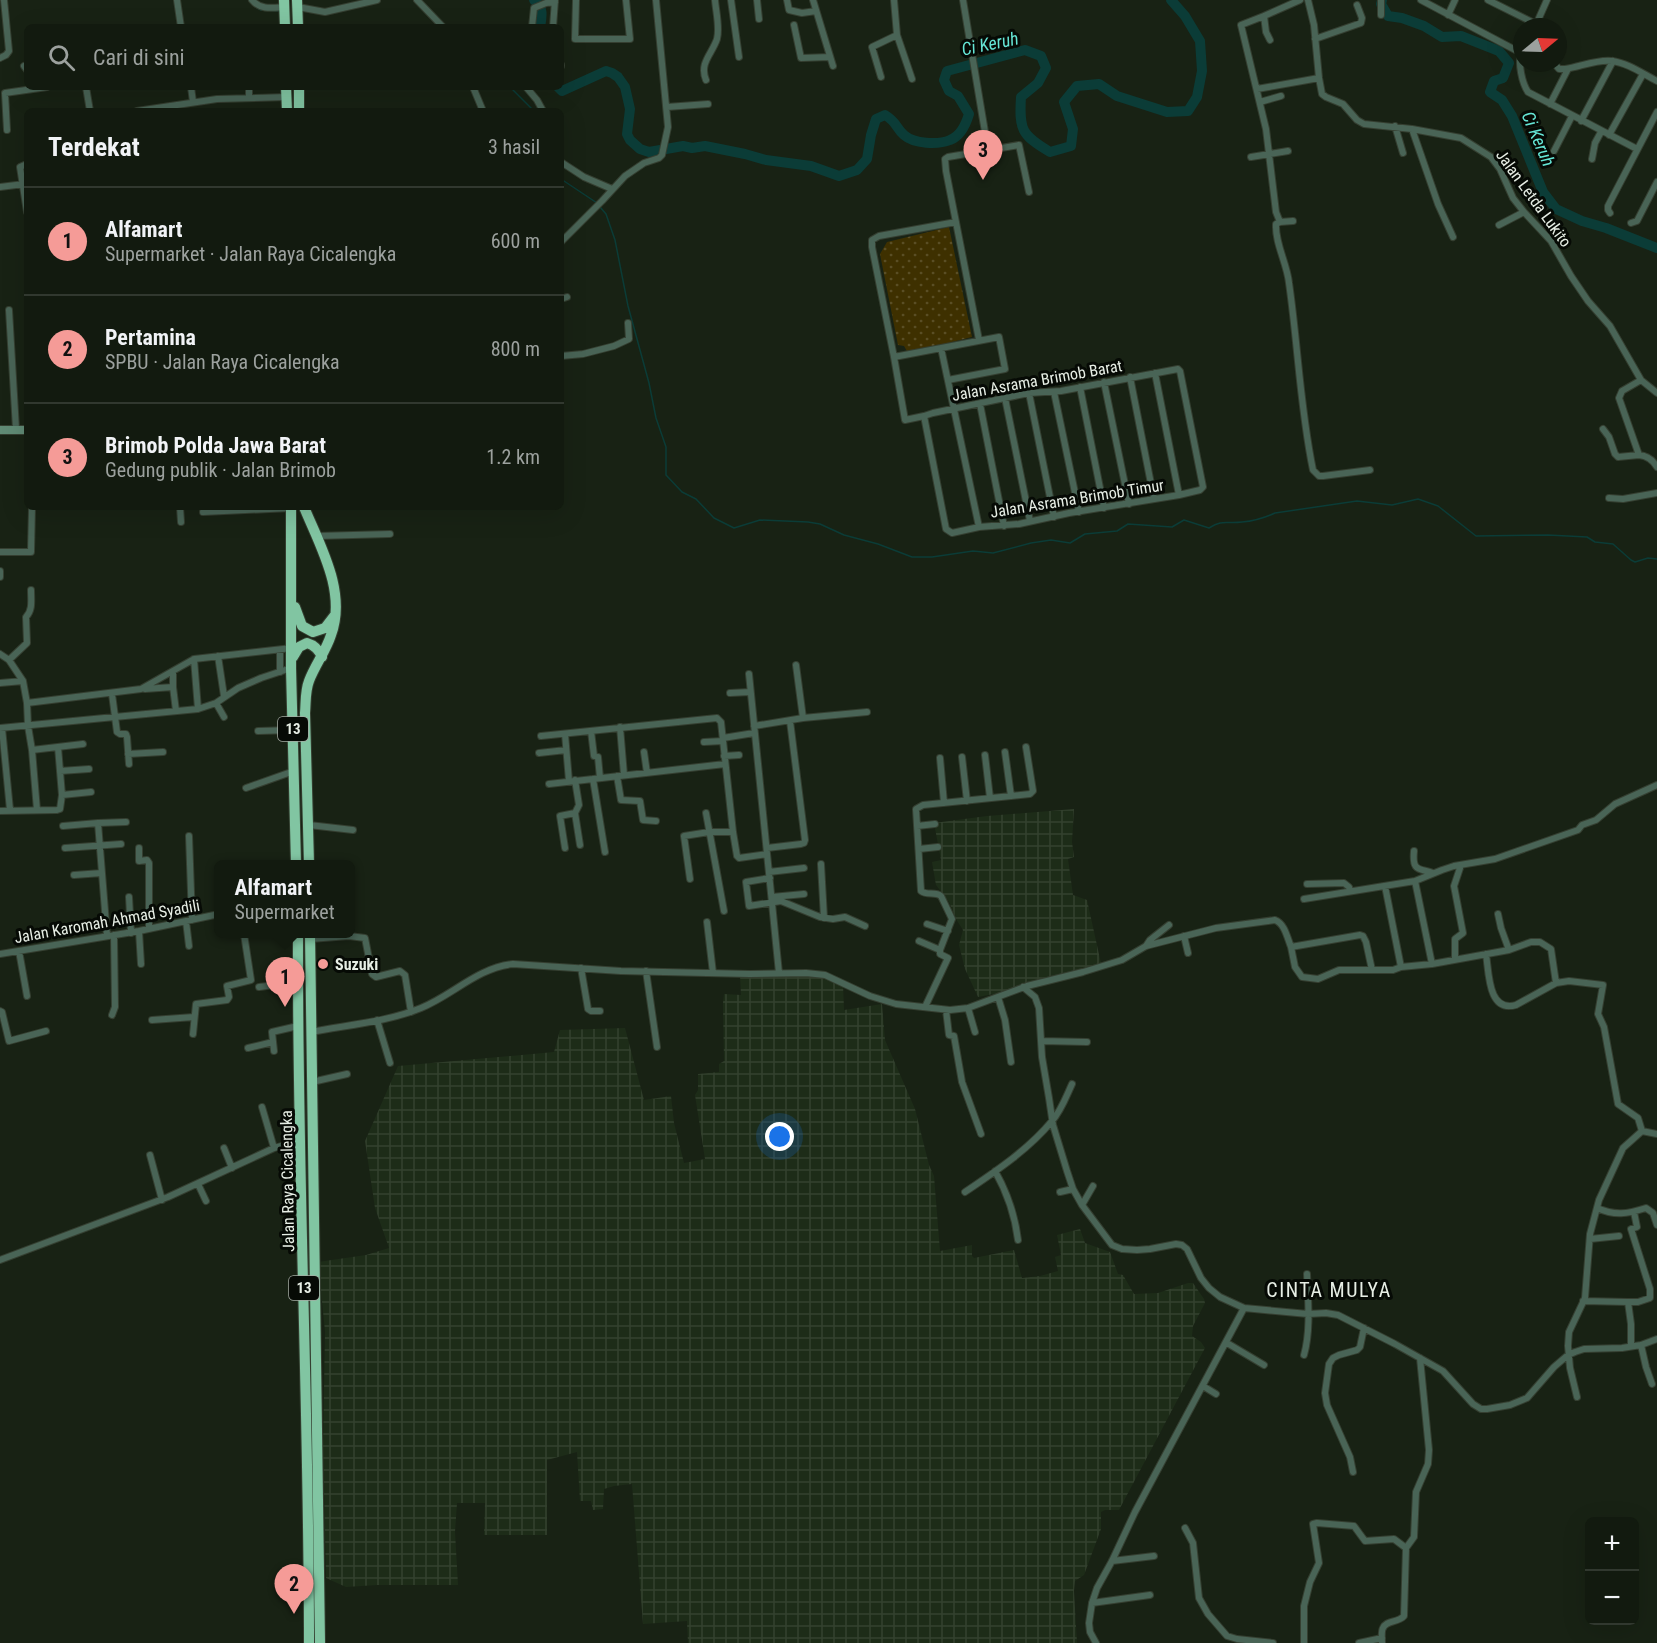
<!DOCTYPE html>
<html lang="id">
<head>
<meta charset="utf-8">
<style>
  body { margin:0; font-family:"Roboto Condensed",sans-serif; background:#1f271d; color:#f1f3f6 }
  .controls { position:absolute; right:18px; bottom:18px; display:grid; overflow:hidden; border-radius:9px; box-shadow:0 6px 24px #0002 }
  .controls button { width:54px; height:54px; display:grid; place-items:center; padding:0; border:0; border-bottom:2px solid #31382f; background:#121a0f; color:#f1f3f6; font:30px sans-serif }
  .compass { position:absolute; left:1513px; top:18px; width:54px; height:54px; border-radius:50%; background:#121a0f; box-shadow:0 6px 24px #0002; rotate:71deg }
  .you { position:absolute; left:780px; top:1137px; width:21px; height:21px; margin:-15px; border:4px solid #fff; border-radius:50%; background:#1a73e8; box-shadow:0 0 0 9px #1a73e833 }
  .badge { display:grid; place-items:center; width:39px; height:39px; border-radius:50%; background:#f59b97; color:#111; font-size:20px; font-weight:700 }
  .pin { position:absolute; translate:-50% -50px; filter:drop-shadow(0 2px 3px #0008) }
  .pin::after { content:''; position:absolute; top:32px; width:21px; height:18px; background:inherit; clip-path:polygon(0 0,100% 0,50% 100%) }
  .popup { position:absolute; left:214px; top:860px; width:141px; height:78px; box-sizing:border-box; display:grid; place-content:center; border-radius:9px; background:#121a0f; filter:drop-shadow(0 2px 4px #0005); font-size:20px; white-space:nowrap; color:#9ca19e }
  .popup b { font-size:22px; color:#f1f3f6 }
  .popup::after { content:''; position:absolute; left:50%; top:100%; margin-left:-12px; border:12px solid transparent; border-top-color:#121a0f }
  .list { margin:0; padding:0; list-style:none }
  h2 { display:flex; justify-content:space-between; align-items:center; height:78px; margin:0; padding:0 24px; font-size:26px }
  h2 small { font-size:20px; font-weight:400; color:#9ca19e }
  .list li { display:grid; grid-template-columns:39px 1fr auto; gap:18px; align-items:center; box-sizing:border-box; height:108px; padding:0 24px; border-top:2px solid #31382f }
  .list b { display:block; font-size:22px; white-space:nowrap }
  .list p { margin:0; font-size:20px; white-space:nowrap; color:#9ca19e }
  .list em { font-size:20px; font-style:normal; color:#9ca19e }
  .icon { flex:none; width:33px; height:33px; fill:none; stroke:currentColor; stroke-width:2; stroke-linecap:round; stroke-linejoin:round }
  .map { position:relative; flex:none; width:1657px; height:1643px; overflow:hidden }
  .search { position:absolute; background:#121a0f; box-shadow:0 6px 24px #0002; left:24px; top:24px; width:540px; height:66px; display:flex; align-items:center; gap:15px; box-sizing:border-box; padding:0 21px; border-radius:9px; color:#9ca19e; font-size:22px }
  .panel { position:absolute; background:#121a0f; box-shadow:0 6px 24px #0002; left:24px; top:108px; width:540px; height:402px; border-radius:9px }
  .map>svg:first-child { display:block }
</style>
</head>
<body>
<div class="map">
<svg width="1657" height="1643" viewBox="0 0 1657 1643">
  <defs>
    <pattern id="industrial-grid" width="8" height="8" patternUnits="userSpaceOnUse" patternTransform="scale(1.5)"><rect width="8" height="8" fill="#1d2c18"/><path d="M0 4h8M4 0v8" fill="none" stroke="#33412e"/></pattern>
    <pattern id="grass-dots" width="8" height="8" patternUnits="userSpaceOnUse" patternTransform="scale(1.5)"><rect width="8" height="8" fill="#3e3000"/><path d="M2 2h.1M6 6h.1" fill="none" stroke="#5a4e25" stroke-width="1.8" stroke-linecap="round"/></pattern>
  </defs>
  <rect width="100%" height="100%" fill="#182214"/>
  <path fill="url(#industrial-grid)" d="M1074 809 1072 842 1074 857 1068 859 1073 895 1087 900 1102 968 1009 991 978 997 965 969 959 945 963 930 956 919 949 902 936 885 932 862 941 860 934 823 987 816Z
    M740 975 820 976 843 984 844 1010 882 1004 885 1040 915 1109 929 1165 934 1176 940 1251 972 1245V1256L974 1258 1014 1250 1022 1278 1040 1276 1058 1271 1055 1257 1061 1255 1057 1235 1080 1229 1085 1243 1110 1252 1118 1274 1123 1275 1134 1294 1158 1293 1188 1283H1193L1204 1299 1205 1303 1193 1326 1192 1336 1201 1342 1205 1348 1119 1510H1105L1101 1512V1529L1084 1575 1075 1581 1074 1591 1077 1643H688L687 1621 643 1624 632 1484 614 1486 604 1489 603 1509 593 1510 591 1501H580L577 1452 547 1460V1535H484L485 1503H457L455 1532 458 1585H377L346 1587 326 1578 323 1448 325 1331 318 1262 366 1255 389 1248 375 1208 365 1141 398 1066 554 1052 560 1030 625 1028 644 1100 671 1096 674 1123 684 1163 705 1159 695 1095 698 1090V1074L719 1072V1064L724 1061 723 1003 724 994 741 995Z"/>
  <path fill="url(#grass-dots)" d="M949 227 972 337 908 353 904 346 898 345 880 254 887 242Z"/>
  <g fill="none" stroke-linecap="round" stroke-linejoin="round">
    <path stroke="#0b3c37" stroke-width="1.5" d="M257 8 261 10 279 11
      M510 87 534 111
      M561 179 597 203
      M600 207 606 214 615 240 628 306 649 383 656 418 666 447V475L682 492 696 499 714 518 734 528 760 520 808 522 820 524 844 535 878 544 912 557H932L973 551 993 553 1031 543 1051 540 1070 543 1085 534 1117 531 1128 524 1172 527 1184 520 1209 528C1223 519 1226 524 1242 522 1253 521 1264 518 1275 513L1357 501 1392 505 1418 499 1438 506 1476 536 1548 535 1587 537 1595 542 1613 544 1631 560 1635 562 1648 558 1657 559"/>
    <path stroke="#0b3c37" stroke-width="10" d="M534 0C544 8 542 16 540 27
      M1382 0 1381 4 1388 16 1402 18 1424 26 1442 37 1461 36 1499 51 1509 63 1503 78 1494 81 1490 92 1502 100 1512 116 1543 192 1556 209 1582 221 1606 228 1657 248
      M558 87 562 91 606 71 612 73 618 77 625 87 630 109 627 134 630 140 640 149 649 152 683 146 692 148 705 146 745 154 766 160 811 166 839 176 857 170 867 159 871 135 876 119 885 115C897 122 896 128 904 135 914 144 938 145 950 140 961 136 966 124 969 114L958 96 949 91 944 80 947 71 1025 50 1041 56 1046 68 1038 83 1021 97C1019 129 1021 135 1050 152L1071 146 1073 129 1064 102 1077 86 1099 84 1117 96 1167 112 1188 111 1197 97 1202 71 1200 41 1185 16 1171 0"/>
    <defs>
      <path id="street" d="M177 0 181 27
        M252 0C260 10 272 8 284 7
        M417 0 443 27
        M576 0 575 39H630L626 0
        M731 0 739 57
        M757 0 759 19
        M787 0 789 10 802 13 816 11
        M813 0 833 66
        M963 0 988 150
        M1308 0 1314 25 1319 78 1322 94 1326 97 1343 104 1357 120 1364 124 1412 129 1461 138 1491 157 1500 169 1513 198 1524 212 1551 241 1571 276 1588 301 1610 326 1641 380 1657 393
        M1421 0 1521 53 1522 51
        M1488 0 1542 27
        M298 7 325 12 377 0
        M1381 15V0
        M1448 15 1455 0
        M1264 16 1241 25 1266 129 1276 212 1280 222 1276 224C1275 244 1287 263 1289 283 1298 345 1300 408 1313 470L1319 476H1323L1370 470
        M794 25 801 58 830 57
        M532 27 534 8 546 3 555 2
        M553 27 555 0
        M1535 27 1547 0
        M897 35 912 79
        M1315 39 1361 23 1362 18 1357 5
        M1270 40 1266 32 1264 16 1300 0
        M1521 53C1518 64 1522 83 1528 92L1637 149
        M0 58 6 55 9 51 4 0
        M1554 63 1559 69H1565C1580 67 1597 59 1612 61 1628 63 1643 74 1657 81
        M561 65V66
        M24 66 27 70
        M881 77 872 47 897 35 894 0
        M706 80C699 63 712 54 717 39 720 28 716 12 715 0
        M86 87 90 111
        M191 87 193 102
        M249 87V98
        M473 87 483 111
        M526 87 537 100 543 111
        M1257 89 1319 78
        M1260 102 1281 96
        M1550 104 1568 69
        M667 107 708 104
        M137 111 217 99 287 97
        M1581 121 1613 61
        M1395 126 1403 153
        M1412 129 1438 204 1453 237
        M7 130 5 93 47 87
        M1609 135 1643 74
        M1554 151 1572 116
        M1251 157 1288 151
        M1592 159 1595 143 1601 132
        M561 162 584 177 612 189
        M27 164 20 167 27 212
        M0 187 24 184
        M1610 213 1608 210V206L1657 112
        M1280 222 1293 221
        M1631 223 1637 221 1657 182
        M1499 225 1524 212
        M561 242 602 201 625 176 644 163 659 158 662 155 668 127 656 0
        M561 299 567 297
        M9 310 16 429
        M979 340 946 171 945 159 948 157 1019 145 1029 192
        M941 348 979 527
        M561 356 583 354 614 346 629 339 628 323
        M894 357 999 337 1005 369 948 380
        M1155 373 1179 495
        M1130 377 1154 499
        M1641 380 1622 391 1619 398 1639 455C1648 456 1653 460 1657 467
        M1104 382 1129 504
        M1080 387 1104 508
        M1054 392 1079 512
        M1029 393 1054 517
        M1005 398 1030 521
        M980 404 1004 526
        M924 416 946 529 952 533 979 527 1019 524 1069 513 1179 495 1200 490 1203 487 1180 371 1178 369 1061 391 1029 393 933 413 924 416 905 420 894 357 872 247V240L879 236 956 222
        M1603 429 1609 437 1615 454 1618 457 1639 455
        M1609 498 1623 499 1657 493
        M180 507 181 522
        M203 512 291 508
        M316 536 390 534
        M0 552H31L32 507
        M0 571V577
        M280 650V672
        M0 654 9 660 23 681 27 703 28 726 32 750 37 810
        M218 656 224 696
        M194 659 198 709
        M9 660 27 643 26 617C33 610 31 600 31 590
        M796 665 803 718
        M173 672V687L176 711
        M749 674 779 973
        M0 683 23 681
        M145 689 173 687
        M730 693 750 692
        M112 694 117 732 120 734H126L127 737 129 764
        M27 703 141 689 194 659 292 648
        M216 703 224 717
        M754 726 803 718 867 712
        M620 727 624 775
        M0 728 198 709 216 703 238 688 261 678 291 668
        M2 728 10 810
        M258 731 293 730
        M591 731 594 756
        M565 734 569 781
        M541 736 717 718 721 722 733 832 737 856 739 858 767 854
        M723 738 754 733
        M704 742 723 741
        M32 750 83 744
        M644 752 647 773
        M539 753 566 750
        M128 754 163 752
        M985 755 990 798
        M724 756 739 755
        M598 757 600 778
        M962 757 967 801
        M940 758 944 803
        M60 771 89 769
        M617 776 621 800 640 801 643 820 656 821
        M593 779 605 852
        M549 784 725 764
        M246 788 294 771
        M62 795 91 792
        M1011 796 1030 794 1033 791 1026 747
        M0 811 57 810 60 809 62 795 58 747
        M575 813 580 845
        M706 813 724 911
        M98 823 126 822
        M309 825 353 830
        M63 826 98 823 107 936
        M917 826 935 824
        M189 836 192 920
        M65 848 121 844
        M139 848V861L147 860 149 863V929
        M565 848 560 816 575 813 579 805 575 780
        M767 848 801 844 804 843 805 840 790 721
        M919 849 938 847
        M1414 851C1412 872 1419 868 1433 873
        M821 864 824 918
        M769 872 804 868
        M74 875 102 873
        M770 878 746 882 749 906 781 901 820 917 833 919 845 917 865 926
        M690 879 684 836 709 832H733
        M1415 881 1432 964
        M1307 884 1344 883 1349 887 1350 891
        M1385 886 1401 967
        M129 897 131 933
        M772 897 804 894
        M1304 899 1415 881 1442 870 1454 866 1495 859 1578 830 1582 825 1596 820 1615 804 1657 785
        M1498 914 1501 928 1509 950
        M186 921 189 946
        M707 922 713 973
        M927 924 948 931
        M139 931 141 964
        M1184 936 1188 953
        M310 939 349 936 365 938 372 974 376 977 400 971 405 975 411 1012
        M919 941 940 950
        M1146 946 1150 940 1169 925
        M1291 947 1295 967 1302 977 1318 979 1339 970H1372
        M19 951 27 996
        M0 954 139 931 219 914
        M1486 954C1489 973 1488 1013 1516 1005L1556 983 1569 981 1603 985 1598 1014 1604 1027 1618 1104 1638 1118 1642 1131
        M1455 959V939L1463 933 1454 886 1461 865
        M581 968 588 1009 591 1011H600
        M646 971 657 1047
        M259 987 298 982
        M1023 987 1035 997 1039 1008 1042 1057 1049 1098 1053 1125 1067 1171 1073 1189 1082 1205 1112 1245 1122 1249 1137 1250 1150 1249 1176 1244 1182 1245 1187 1249 1201 1278 1209 1288 1220 1297 1244 1308 1308 1314 1326 1313 1338 1315 1395 1344 1443 1371 1473 1404 1481 1409H1487L1510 1405 1527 1398 1554 1367 1568 1355 1575 1352 1584 1349 1622 1348 1641 1345 1657 1339
        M998 997 1005 1020 1011 1062
        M925 1007 948 958 940 954V950L952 919 941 896C935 891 927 896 921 891L916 809 923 805 1011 796 1005 752
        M968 1008 975 1032
        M946 1010 949 1035 954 1036 962 1082 981 1134
        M0 1011 2 1012 9 1041 46 1031
        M112 1015 115 1007 114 935
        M152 1020 194 1017
        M377 1020 390 1063
        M311 1032C347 1025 387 1022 421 1008 453 995 477 968 513 964L621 971 750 974 806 973 825 975 870 996 896 1004 950 1010 968 1008 1027 986 1083 972 1122 960 1146 946 1216 928 1275 920C1285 924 1287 937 1291 947L1360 935 1363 936 1366 942 1372 970H1393L1401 967 1432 964 1509 950 1531 942H1540L1551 949 1556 983
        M193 1034 196 1004 227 1000 229 997 227 986 251 980 244 934
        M1041 1041 1087 1042
        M248 1048 273 1042
        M274 1051 272 1032 298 1026
        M312 1082 347 1074
        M262 1107 274 1148
        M224 1148 232 1168
        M150 1155 162 1200
        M995 1171C1008 1194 1015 1215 1018 1240
        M198 1184 206 1201
        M965 1192C996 1171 1028 1150 1052 1121 1061 1111 1066 1097 1072 1084
        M1060 1192 1073 1189
        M1082 1205 1093 1186
        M1597 1208C1615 1216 1627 1214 1646 1208L1653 1213 1657 1225
        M1590 1239 1619 1236
        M0 1260 168 1197 274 1148 300 1141
        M1583 1301 1628 1302 1631 1324V1346
        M1628 1302H1638L1650 1298V1289L1631 1229 1637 1227 1634 1212
        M1227 1343 1264 1365
        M1641 1345 1646 1367 1652 1384
        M1304 1355C1311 1330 1308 1300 1307 1274
        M1203 1386 1216 1394
        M1577 1397 1570 1368 1568 1346 1569 1332 1585 1298 1590 1234 1599 1200 1623 1148 1642 1131 1657 1134
        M1353 1472 1350 1457 1327 1405 1325 1393 1329 1364 1333 1358 1339 1355 1357 1350 1360 1347 1364 1328
        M1185 1528 1193 1543 1199 1598 1208 1614 1227 1636 1237 1639 1273 1643
        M1112 1561 1154 1556
        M1092 1603 1150 1595
        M1096 1643 1090 1632 1089 1623 1092 1603 1097 1588 1112 1561 1135 1512 1244 1308
        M1304 1643V1606L1310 1582 1319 1563 1313 1524 1317 1523 1354 1526 1365 1541 1394 1539 1406 1548
        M1359 1643 1382 1638
        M1382 1643C1382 1639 1381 1631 1383 1628 1386 1620 1398 1623 1404 1616L1406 1548 1414 1537 1416 1492 1428 1464 1429 1450 1420 1358"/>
      <path id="secondary" d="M0 430H27"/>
      <path id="highway" d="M284 0 285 27
        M297 0 298 27
        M286 87 287 111
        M299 111V87
        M291 507V668L296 864
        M304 507C320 546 347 592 331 635 326 651 315 665 309 681 305 691 306 702 305 713L309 864
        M295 607 302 626 313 632 325 628 335 615
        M293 657 299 647 307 643C314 645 319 650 322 657
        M298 934C297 1170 309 1406 309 1643
        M310 934 320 1643"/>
    </defs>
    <use href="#street" stroke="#353f31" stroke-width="8"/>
    <use href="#secondary" stroke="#353f31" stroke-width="10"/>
    <use href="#highway" stroke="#353f31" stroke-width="12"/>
    <use href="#street" stroke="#496456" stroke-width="6"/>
    <use href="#secondary" stroke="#608b75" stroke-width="8"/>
    <use href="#highway" stroke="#81c5a2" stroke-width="10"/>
  </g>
  <circle fill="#f59b97" stroke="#060a05" stroke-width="2" cx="323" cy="964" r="6"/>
  <g text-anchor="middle" stroke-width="6" stroke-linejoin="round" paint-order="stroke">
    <g fill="#060a05" stroke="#a4aaa2" stroke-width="1.5">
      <rect x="278" y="717" width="30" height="24" rx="4.5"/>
      <rect x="289" y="1276" width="30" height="24" rx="4.5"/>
    </g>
    <g font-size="15" font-weight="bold" fill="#e7eee5">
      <text x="293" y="734">13</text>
      <text x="304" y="1293">13</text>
    </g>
    <g font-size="16" fill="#e7eee5" stroke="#060a05">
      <text transform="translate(1534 198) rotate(54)" y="6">Jalan Letda Lukito</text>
      <text transform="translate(1037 380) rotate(-10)" y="6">Jalan Asrama Brimob Barat</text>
      <text transform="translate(1077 498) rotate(-9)" y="6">Jalan Asrama Brimob Timur</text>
      <text transform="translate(107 921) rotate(-10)" y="6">Jalan Karomah Ahmad Syadili</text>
      <text transform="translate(287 1181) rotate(-91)" y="6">Jalan Raya Cicalengka</text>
    </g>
    <g font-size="16" font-weight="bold" fill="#e7eee5" stroke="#060a05" text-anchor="start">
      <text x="335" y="970">Suzuki</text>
    </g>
    <g font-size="18" font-style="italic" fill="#65e5d5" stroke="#060a05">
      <text transform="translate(990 44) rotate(-12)" y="6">Ci Keruh</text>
      <text transform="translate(1538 139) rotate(67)" y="6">Ci Keruh</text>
    </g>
    <g font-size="20" letter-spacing="1.5" fill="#e7eee5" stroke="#060a05">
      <text x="1329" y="1297">CINTA MULYA</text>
    </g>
  </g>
</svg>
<div class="controls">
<button>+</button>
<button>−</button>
</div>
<svg class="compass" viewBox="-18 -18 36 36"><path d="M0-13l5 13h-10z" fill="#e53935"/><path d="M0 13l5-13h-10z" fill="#9ca19e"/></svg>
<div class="you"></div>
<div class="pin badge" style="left:285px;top:1007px">1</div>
<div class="popup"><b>Alfamart</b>Supermarket</div>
<div class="pin badge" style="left:294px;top:1614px">2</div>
<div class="pin badge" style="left:983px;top:180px">3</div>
<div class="search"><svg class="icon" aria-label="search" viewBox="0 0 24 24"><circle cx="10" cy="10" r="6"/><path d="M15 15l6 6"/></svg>Cari di sini</div>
<section class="panel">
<h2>Terdekat<small>3 hasil</small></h2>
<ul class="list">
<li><span class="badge">1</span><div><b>Alfamart</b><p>Supermarket · Jalan Raya Cicalengka</p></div><em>600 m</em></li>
<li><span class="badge">2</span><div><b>Pertamina</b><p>SPBU · Jalan Raya Cicalengka</p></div><em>800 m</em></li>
<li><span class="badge">3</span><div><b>Brimob Polda Jawa Barat</b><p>Gedung publik · Jalan Brimob</p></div><em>1.2 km</em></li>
</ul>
</section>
</div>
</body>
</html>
